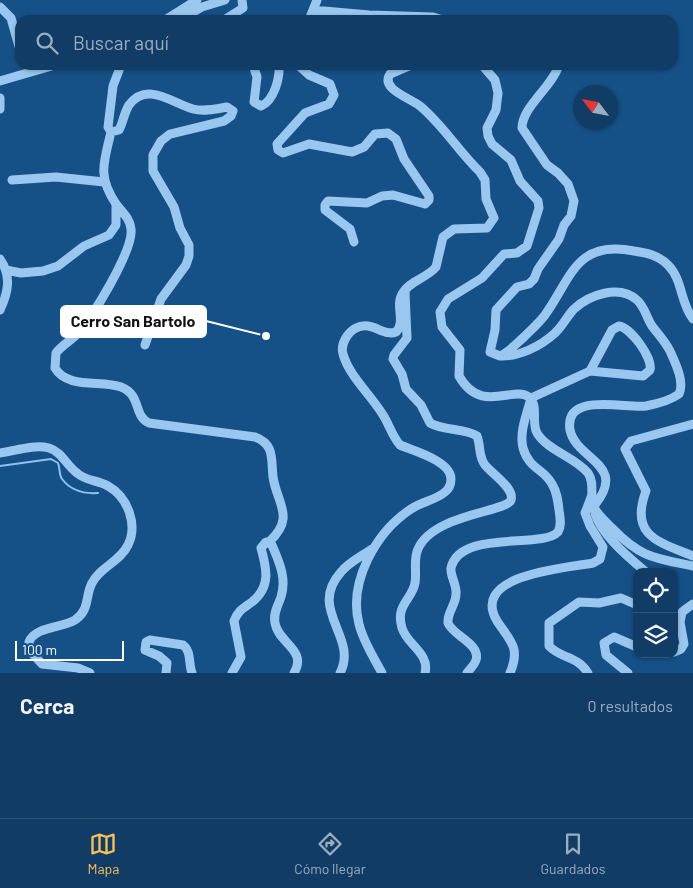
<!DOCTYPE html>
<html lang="es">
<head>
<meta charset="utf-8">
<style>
  body { margin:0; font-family:Barlow,sans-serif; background:#1e476e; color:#f1f3f6 }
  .controls { position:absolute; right:15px; bottom:15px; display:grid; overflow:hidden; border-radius:10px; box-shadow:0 1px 4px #0004 }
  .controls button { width:45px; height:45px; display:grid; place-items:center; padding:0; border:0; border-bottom:1px solid #305679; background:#103c65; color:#f1f3f6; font:25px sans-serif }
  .compass { position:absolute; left:573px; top:85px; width:45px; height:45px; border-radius:50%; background:#103c65; box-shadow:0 1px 4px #0004; rotate:302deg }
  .scale { position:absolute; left:15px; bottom:12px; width:109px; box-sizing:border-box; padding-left:5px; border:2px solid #fff; border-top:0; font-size:14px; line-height:18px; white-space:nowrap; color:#fff; -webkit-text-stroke:4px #155087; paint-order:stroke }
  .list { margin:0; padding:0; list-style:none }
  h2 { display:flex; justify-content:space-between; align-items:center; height:65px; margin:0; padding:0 20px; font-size:21px }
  h2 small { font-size:16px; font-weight:400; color:#9cadbf }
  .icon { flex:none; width:28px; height:28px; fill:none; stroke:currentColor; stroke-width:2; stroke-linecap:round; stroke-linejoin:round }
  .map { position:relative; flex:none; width:693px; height:673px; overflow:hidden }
  .search { position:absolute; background:#103c65; box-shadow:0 1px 4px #0004; left:15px; right:15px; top:15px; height:55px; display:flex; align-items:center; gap:12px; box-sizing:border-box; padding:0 18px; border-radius:15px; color:#9cadbf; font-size:19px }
  .sheet { height:145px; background:#103c65 }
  nav { display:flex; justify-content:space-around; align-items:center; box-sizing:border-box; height:70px; border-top:1px solid #305679; background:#103c65; font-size:14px; color:#9cadbf }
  nav a { display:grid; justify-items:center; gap:2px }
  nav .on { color:#ffc057 }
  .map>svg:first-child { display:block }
</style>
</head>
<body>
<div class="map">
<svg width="693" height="673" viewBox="0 0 693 673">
  <rect width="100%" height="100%" fill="#155087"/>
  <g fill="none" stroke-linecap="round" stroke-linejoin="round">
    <path stroke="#8bc3f2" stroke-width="2" d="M0 466 51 459 58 463C60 468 59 475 62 479 71 491 83 494 98 493"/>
    <path stroke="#9ac7ef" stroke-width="9" d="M0 7 11 18 20 50
      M313 10 369 15 433 17 443 20
      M165 20 197 0
      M180 20 202 7 225 0
      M224 20 243 8 242 0
      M309 20 317 0
      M121 65 113 86 108 127 111 132 119 130C123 123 124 113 129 105 147 81 172 103 193 109 204 112 216 109 227 107L233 111 231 116 224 121 170 134 161 141 153 155V171L174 207 180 228 189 245V256L186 265 161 299 145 345
      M253 65 257 77 254 102 261 106C274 101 280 78 279 65
      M298 65 309 75 330 84 334 95 329 104 305 113 277 144 278 150 283 153 309 144 352 152 364 147 375 134 388 133 396 139 404 159 429 196V200L425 204 393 195 382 196 367 203 328 201 325 205V210L350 229 354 242
      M482 65 495 80 498 93 496 110 487 128 488 136 492 144 511 160 520 181 538 201 539 208 527 246 517 253 504 254 482 278 448 299 440 312 442 327 460 350 459 376C481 415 513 385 529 397 539 405 531 423 537 433 548 451 575 457 588 473 596 485 588 498 595 509 599 516 607 523 613 529 641 558 655 558 693 566
      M559 65C552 87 522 107 522 128L547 165 558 173 568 184 574 201 571 216 564 225 559 239 538 269 534 279 529 284 517 287 496 310 495 330 490 352 500 356C509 352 516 344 524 337 531 330 539 323 545 315 572 277 576 240 634 251 647 253 658 255 668 265 683 280 680 303 693 319
      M0 81 55 65
      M0 98V109
      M111 132C104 162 97 176 116 204 122 212 130 218 131 229 134 249 91 321 76 335 69 342 61 346 56 353L55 368C67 389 101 380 121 387 142 395 133 416 149 423L255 437C275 444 271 460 273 477 277 504 296 517 269 542
      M12 180 56 177 104 182
      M0 259C12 276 8 293 0 310
      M6 270 21 273 43 271 58 266 84 246 109 235 116 225V204
      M405 292 407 338 394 355 393 359 402 374 406 389 421 405 430 423C444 431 466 428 477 436 481 446 478 456 485 465 491 473 515 488 511 500 507 512 433 514 418 549 413 560 417 571 415 583 412 600 395 605 402 628 407 645 430 653 425 673
      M619 326C631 328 653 358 650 370L643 376 590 371 612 330Z
      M500 356C519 357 541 346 555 333 563 326 567 316 574 309 589 295 619 284 637 300 645 307 646 317 652 326 658 334 665 341 670 351 675 362 685 382 679 394 671 400 656 404 646 406 626 409 564 391 570 430 576 460 629 464 594 506 594 529 629 558 646 572
      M693 424 631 441 625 449 646 491C629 536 659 542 693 556
      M0 453C15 451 34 444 49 448 62 452 66 465 77 473 86 481 97 480 108 486 128 497 138 525 128 545 120 562 100 567 92 583 85 596 90 610 75 620 62 628 34 627 29 642L31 652 42 664 78 668 90 673
      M674 652 681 649 684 644 680 622 682 612 693 604
      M166 673 167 663 159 656 145 650 146 642 150 640 183 645C192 652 188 663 192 673
      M232 673 241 657 234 621C238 610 244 608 252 602 272 586 266 567 261 548L266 542 272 545C279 562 287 578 281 597 278 606 273 613 275 623 278 643 308 650 294 673
      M340 673C359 637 307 610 341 572 349 562 362 556 372 549
      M382 673C374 658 363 641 359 624 348 582 376 532 411 509 421 502 436 500 445 492 449 489 451 484 451 479 451 461 414 451 400 445 392 436 389 424 383 415 371 395 349 376 343 354 340 344 348 332 356 328 372 320 383 337 396 332 406 322 395 306 402 294 409 281 427 278 436 267L443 237 454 229 487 228 494 218 486 199 485 180 480 172C459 152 443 125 420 106 410 98 380 89 390 74L411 65
      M467 673C470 669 475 664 476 660 481 644 453 636 448 623 447 612 456 605 456 594 457 585 450 576 451 568 460 529 542 549 558 532 562 525 560 518 559 510 558 501 557 492 552 484 544 469 529 469 523 448 519 432 527 414 531 398L590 371
      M510 673C521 647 510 641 497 621 469 574 568 568 593 563L600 559 603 547 590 526 585 513 592 495
      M588 673C577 655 561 659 549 646V623L579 602 599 603 621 598 637 605
      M628 673 606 655 604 643 614 637 637 647"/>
  </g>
  <path fill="none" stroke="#fff" stroke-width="2" d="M266 336L206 321"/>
  <circle fill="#fff" stroke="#155087" stroke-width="2" cx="266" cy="336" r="5"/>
  <rect fill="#fff" stroke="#fff" stroke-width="2" x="61" y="306" width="145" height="31" rx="5"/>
  <g font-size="16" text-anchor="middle" font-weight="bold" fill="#111">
    <text x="133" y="327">Cerro San Bartolo</text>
  </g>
</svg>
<div class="controls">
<button><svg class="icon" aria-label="locate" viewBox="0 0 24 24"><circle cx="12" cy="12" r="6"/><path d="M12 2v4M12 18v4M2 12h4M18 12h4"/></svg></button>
<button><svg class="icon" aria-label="layers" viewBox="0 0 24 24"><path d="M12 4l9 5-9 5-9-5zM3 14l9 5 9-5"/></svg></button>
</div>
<svg class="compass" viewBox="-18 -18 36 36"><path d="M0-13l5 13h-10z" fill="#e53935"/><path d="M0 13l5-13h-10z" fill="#9cadbf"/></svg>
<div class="scale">100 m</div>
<div class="search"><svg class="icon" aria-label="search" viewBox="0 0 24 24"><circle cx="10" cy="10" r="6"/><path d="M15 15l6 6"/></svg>Buscar aquí</div>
</div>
<section class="sheet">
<h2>Cerca<small>0 resultados</small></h2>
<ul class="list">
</ul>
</section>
<nav>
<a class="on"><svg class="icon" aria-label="map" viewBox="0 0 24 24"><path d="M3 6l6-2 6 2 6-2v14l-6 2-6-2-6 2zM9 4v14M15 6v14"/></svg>Mapa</a>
<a><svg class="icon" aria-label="directions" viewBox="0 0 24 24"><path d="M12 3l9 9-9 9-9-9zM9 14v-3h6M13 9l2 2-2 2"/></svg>Cómo llegar</a>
<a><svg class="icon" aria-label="saved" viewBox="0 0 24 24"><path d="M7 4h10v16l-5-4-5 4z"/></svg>Guardados</a>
</nav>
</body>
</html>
